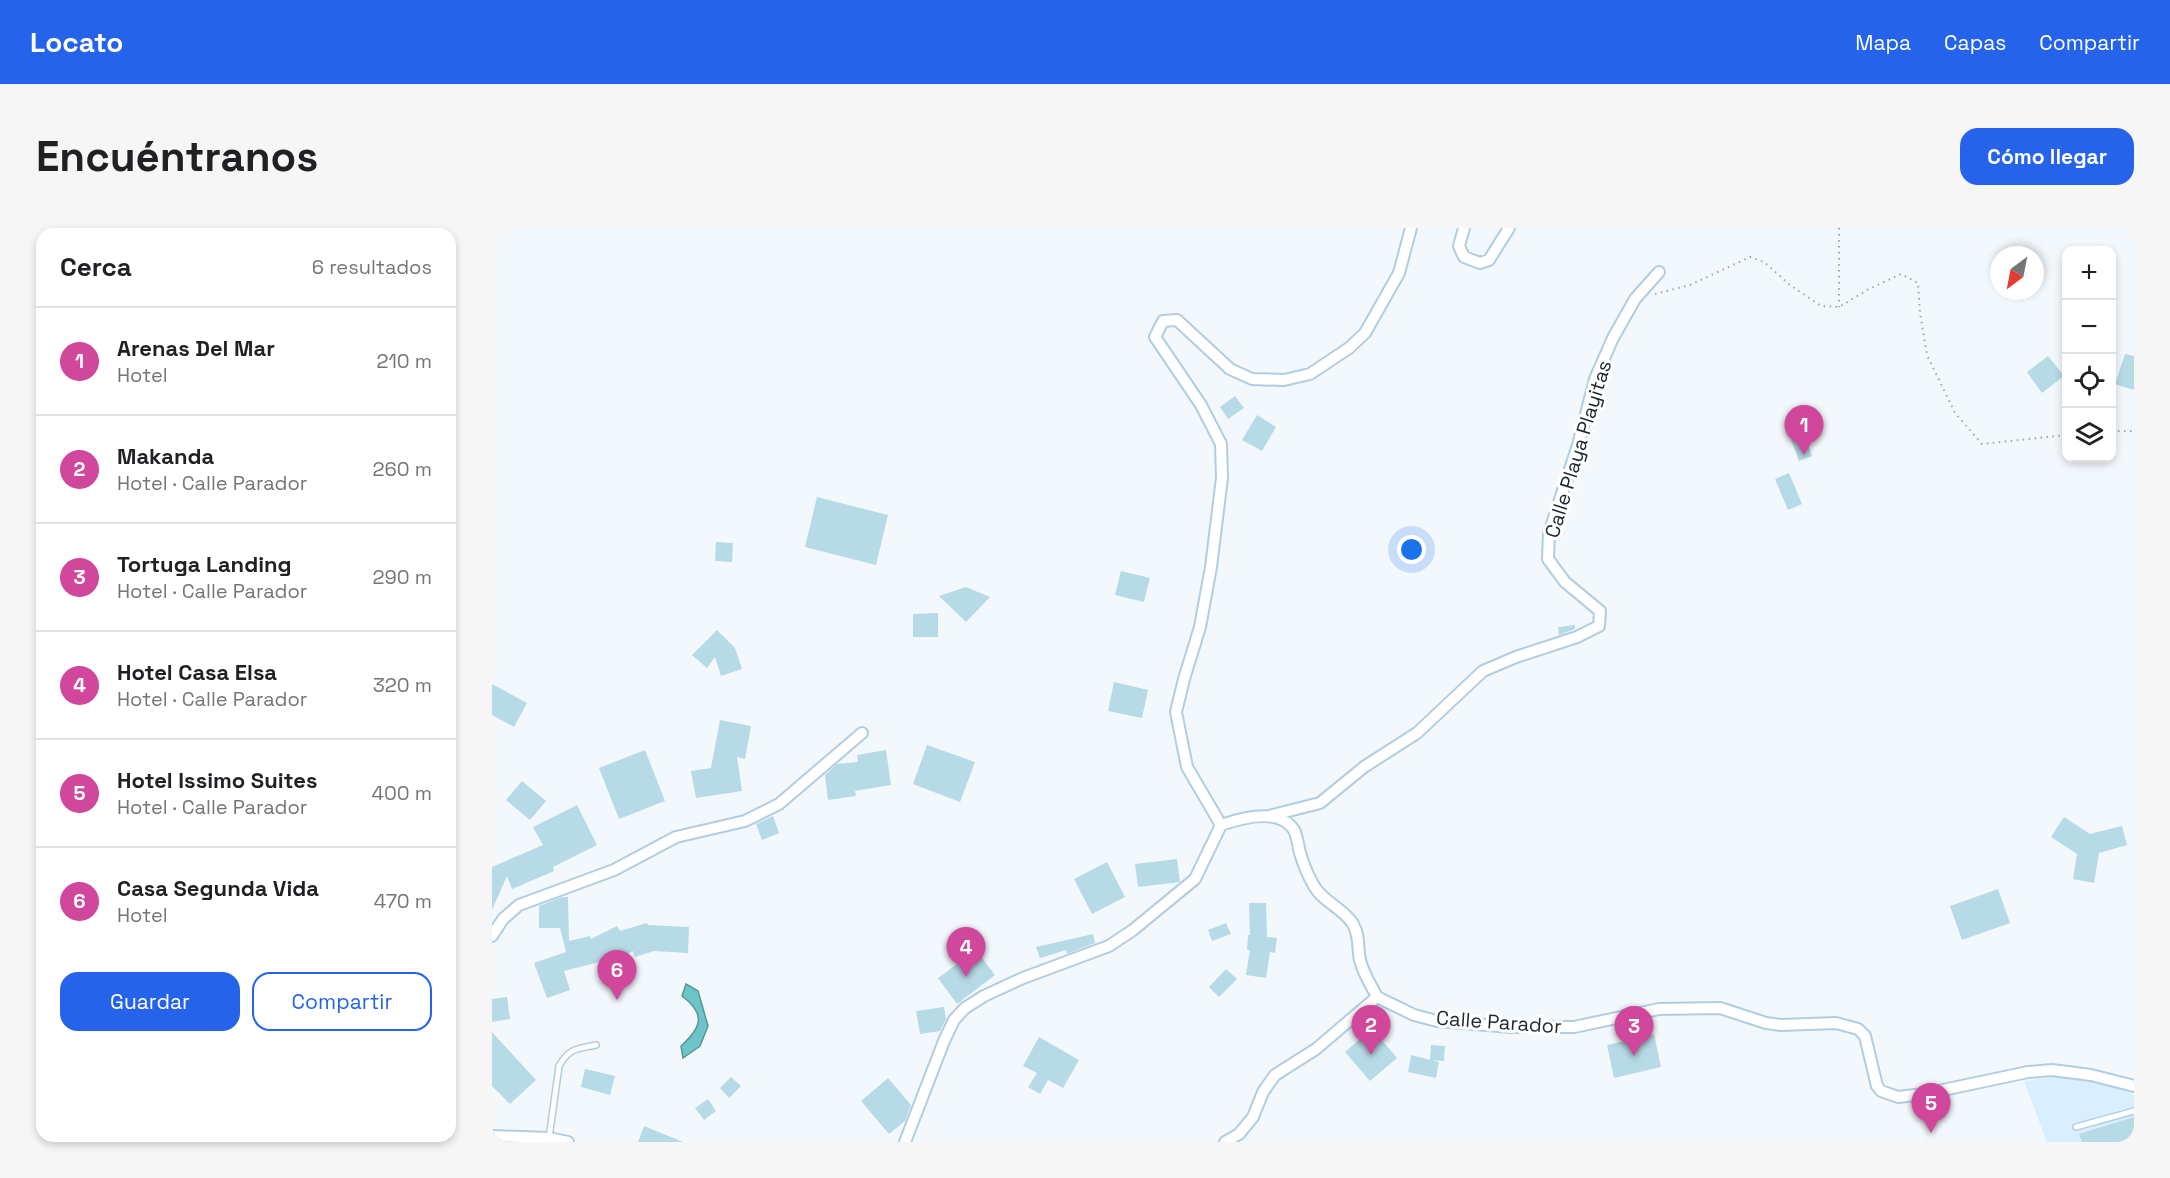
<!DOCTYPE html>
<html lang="es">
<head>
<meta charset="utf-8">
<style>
  body { margin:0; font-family:"Space Grotesk",sans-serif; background:#f6f6f6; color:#202124 }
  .controls { position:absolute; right:18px; top:18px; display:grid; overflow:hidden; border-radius:12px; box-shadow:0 3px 9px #0003 }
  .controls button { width:54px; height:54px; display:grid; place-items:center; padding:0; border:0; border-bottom:2px solid #e0e0e0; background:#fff; color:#202124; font:30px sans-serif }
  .compass { position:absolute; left:1498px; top:18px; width:54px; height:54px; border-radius:50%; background:#fff; box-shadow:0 3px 9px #0003; rotate:212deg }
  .you { position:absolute; left:920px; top:322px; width:21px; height:21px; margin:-15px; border:4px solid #fff; border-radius:50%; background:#1a73e8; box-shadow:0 0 0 9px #1a73e833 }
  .badge { display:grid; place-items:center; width:39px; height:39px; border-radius:50%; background:#2563eb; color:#fff; font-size:20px; font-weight:700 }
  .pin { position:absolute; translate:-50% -50px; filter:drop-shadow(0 2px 3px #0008) }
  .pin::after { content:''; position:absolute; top:32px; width:21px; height:18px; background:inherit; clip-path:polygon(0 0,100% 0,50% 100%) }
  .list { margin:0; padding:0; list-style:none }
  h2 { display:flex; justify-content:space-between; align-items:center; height:78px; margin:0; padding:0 24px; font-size:26px }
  h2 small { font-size:20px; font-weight:400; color:#757577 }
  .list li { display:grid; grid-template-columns:39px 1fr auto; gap:18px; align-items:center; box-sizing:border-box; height:108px; padding:0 24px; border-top:2px solid #e0e0e0 }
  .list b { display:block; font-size:22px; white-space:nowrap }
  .list p { margin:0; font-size:20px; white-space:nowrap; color:#757577 }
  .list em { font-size:20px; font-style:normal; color:#757577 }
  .actions { display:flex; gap:12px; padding:18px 24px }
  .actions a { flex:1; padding:14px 0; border:2px solid #2563eb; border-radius:18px; text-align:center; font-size:21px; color:#2563eb }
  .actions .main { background:#2563eb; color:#fff }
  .icon { flex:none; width:33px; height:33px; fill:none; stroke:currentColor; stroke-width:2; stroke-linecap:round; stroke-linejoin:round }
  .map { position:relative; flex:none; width:1642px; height:914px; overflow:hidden; border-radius:18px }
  header { display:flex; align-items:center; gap:36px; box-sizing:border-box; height:84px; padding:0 30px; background:#2563eb; color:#fff }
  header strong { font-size:28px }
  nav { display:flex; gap:33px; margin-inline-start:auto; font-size:21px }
  .intro { display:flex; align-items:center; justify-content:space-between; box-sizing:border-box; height:144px; padding:0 36px }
  h1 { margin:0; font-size:42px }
  .button { padding:15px 27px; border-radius:18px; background:#2563eb; color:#fff; font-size:21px; font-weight:700 }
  main { display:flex; gap:36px; padding:0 36px }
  aside { flex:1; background:#fff; border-radius:18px; box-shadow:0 3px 9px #0003 }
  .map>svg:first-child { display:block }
</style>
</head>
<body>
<header>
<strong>Locato</strong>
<nav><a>Mapa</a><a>Capas</a><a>Compartir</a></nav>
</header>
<div class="intro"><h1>Encuéntranos</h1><a class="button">Cómo llegar</a></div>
<main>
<aside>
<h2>Cerca<small>6 resultados</small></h2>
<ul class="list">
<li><span class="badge" style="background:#d1479c">1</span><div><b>Arenas Del Mar</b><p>Hotel</p></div><em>210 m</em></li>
<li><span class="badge" style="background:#d1479c">2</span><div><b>Makanda</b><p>Hotel · Calle Parador</p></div><em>260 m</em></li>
<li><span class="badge" style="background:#d1479c">3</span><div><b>Tortuga Landing</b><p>Hotel · Calle Parador</p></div><em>290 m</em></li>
<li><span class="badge" style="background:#d1479c">4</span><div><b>Hotel Casa Elsa</b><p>Hotel · Calle Parador</p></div><em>320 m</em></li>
<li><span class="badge" style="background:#d1479c">5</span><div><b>Hotel Issimo Suites</b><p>Hotel · Calle Parador</p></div><em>400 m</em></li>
<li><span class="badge" style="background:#d1479c">6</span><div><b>Casa Segunda Vida</b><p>Hotel</p></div><em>470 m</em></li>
</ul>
<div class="actions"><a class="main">Guardar</a><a>Compartir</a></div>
</aside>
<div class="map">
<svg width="1642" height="914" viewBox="0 0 1642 914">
  <rect width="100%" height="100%" fill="#f3f8fd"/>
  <path fill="#d9eefe" d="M1572 848 1622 858 1642 867V914H1555L1532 853Z"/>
  <path fill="#6dc5c7" stroke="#559699" stroke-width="1.5" d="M194 756 206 763 216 798 208 818 191 830 189 818C210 799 214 786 190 768Z"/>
  <path fill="#b6dae6" d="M1633 126 1642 128V162L1623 156Z
    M1556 128 1572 148 1550 165 1535 144Z
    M743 168 752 180 736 191 728 179Z
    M765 187 784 199 770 223 750 212Z
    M1313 208 1320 228 1307 233 1299 212Z
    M1297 245 1310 276 1296 282 1283 251Z
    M325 269 396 287 384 337 313 319Z
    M224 314 241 315 240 334 223 333Z
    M629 343 658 350 652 374 623 367Z
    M474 359 498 369 474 394 447 368Z
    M446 385V409H421V386Z
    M1083 397V401L1067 407 1066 399Z
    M225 402 243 420 250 441 229 448 223 429 215 440 200 427Z
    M622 454 656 462 650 490 616 483Z
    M0 456 35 475 22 499 0 487Z
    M228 492 259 498 253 531 245 529 250 563 204 570 199 543 219 540Z
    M435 517 483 534 468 574 421 556Z
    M153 522 173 573 127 591 107 540Z
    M394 522 399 557 363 563 364 568 336 572 333 547 345 536 366 534 365 527Z
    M30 553 54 573 38 592 14 572Z
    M85 577 105 617 61 639 62 643 20 661 15 648 0 682V639L51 617 41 599Z
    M281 588 287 605 270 612 264 596Z
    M1572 589 1598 606 1630 598 1635 617 1607 625 1602 655 1581 651 1585 626 1559 609Z
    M685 631 688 654 646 659 643 636Z
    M615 634 633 669 600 686 582 651Z
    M1506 661 1518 695 1470 712 1458 678Z
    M70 669H76L77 713 98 708 99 711 125 698 128 703 155 695 156 697 197 699 196 725 162 723 143 729 141 723 116 735 115 732 72 743 78 762 55 770 42 735 74 724 68 700H47V678Z
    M757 675H774L775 709 785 710 783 725 778 724 774 750 754 747 758 722H755L756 707H758Z
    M734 695 739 706 720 713 716 702Z
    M601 706 603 715 575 726 574 722 548 730 544 719Z
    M484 722 503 747 465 776 446 750Z
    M734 741 745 751 727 769 717 759Z
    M15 769 18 791 0 794V771Z
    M452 779 454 791 448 803 428 806 424 783Z
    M880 801 905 830 878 853 853 824Z
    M0 804 44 852 18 876 0 858Z
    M1162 806 1169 839 1122 850 1115 817Z
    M547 809 587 832 571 860 556 852 548 866 536 859 545 845 531 838Z
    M939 817 953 818 952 833 938 832Z
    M919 827 947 834 944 850 916 844Z
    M93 841 123 848 118 867 89 859Z
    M239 849 249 858 237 870 228 860Z
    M396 850 419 877 413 893 397 906 369 873Z
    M216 871 224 883 212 892 203 880Z
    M1642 889V914H1590L1587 906Z
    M152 898 191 914H146Z"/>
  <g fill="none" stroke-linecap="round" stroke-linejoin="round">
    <defs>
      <path id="service" d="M1584 899 1642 883
        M57 910 67 838C77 820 85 821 104 817"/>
      <path id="minor" d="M972 0 967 18 972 29 988 35 997 32 1017 0
        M777 588 828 575 872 539 925 505 991 443 1024 429 1085 409 1107 398 1108 383 1073 354 1056 331 1057 305 1086 217 1103 151 1121 110 1143 71 1167 44
        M729 597 695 539 684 484 692 451 708 399 719 339 730 250 729 216 709 177 663 109 671 93 685 92 738 141 760 151 792 152 818 146 857 120 873 105 907 45 919 0
        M0 708 11 691 27 677 122 642 184 609 253 593 287 576 370 505
        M0 908 57 910 76 914
        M413 914 452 813 462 792 473 780 492 768 531 750 617 718 641 702 703 651 729 597C749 590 787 579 802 602 806 610 806 620 809 628 812 639 817 649 822 658 831 674 851 680 861 696 868 708 865 719 868 732 871 745 879 757 885 769L922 787 945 793 1019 799H1082L1167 781 1228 780 1274 795 1289 797 1344 795 1366 801 1373 808 1385 858 1389 863 1406 869 1432 866 1536 844 1560 842 1599 847 1642 858
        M733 914 747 906 761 889 771 864 783 847 824 821 885 769"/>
    </defs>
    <use href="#service" stroke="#b1cde1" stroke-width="8"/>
    <use href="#minor" stroke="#b1cde1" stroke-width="14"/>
    <path stroke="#9ea5ab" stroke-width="2" stroke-dasharray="1.5 4.5" stroke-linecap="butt" d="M1347 0V79
      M1163 66 1198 57 1258 29 1272 34 1298 57 1329 78 1347 79 1377 61 1409 46 1426 55 1428 85 1435 127 1463 185 1490 216 1574 207
      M1620 203H1642"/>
    <use href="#service" stroke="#fff" stroke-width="5"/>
    <use href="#minor" stroke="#fff" stroke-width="10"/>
  </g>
  <g text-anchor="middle" stroke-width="6" stroke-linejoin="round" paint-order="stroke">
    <g font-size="20" fill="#1c272e" stroke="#fff">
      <text transform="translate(1086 221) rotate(-73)" y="7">Calle Playa Playitas</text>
      <text transform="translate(1007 794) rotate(4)" y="7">Calle Parador</text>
    </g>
  </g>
</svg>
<div class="controls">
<button>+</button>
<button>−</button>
<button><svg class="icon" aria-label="locate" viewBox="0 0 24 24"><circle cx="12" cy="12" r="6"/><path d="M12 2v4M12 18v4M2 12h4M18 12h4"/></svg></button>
<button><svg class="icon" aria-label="layers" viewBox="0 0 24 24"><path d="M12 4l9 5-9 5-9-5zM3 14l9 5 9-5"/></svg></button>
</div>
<svg class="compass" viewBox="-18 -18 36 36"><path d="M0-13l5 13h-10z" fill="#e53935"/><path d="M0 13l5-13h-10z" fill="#757577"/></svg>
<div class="you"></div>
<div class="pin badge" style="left:1312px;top:227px;background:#d1479c">1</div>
<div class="pin badge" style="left:879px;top:827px;background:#d1479c">2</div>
<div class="pin badge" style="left:1142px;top:828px;background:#d1479c">3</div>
<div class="pin badge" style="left:474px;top:749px;background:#d1479c">4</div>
<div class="pin badge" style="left:1439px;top:905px;background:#d1479c">5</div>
<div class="pin badge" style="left:125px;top:772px;background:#d1479c">6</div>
</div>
</main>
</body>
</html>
